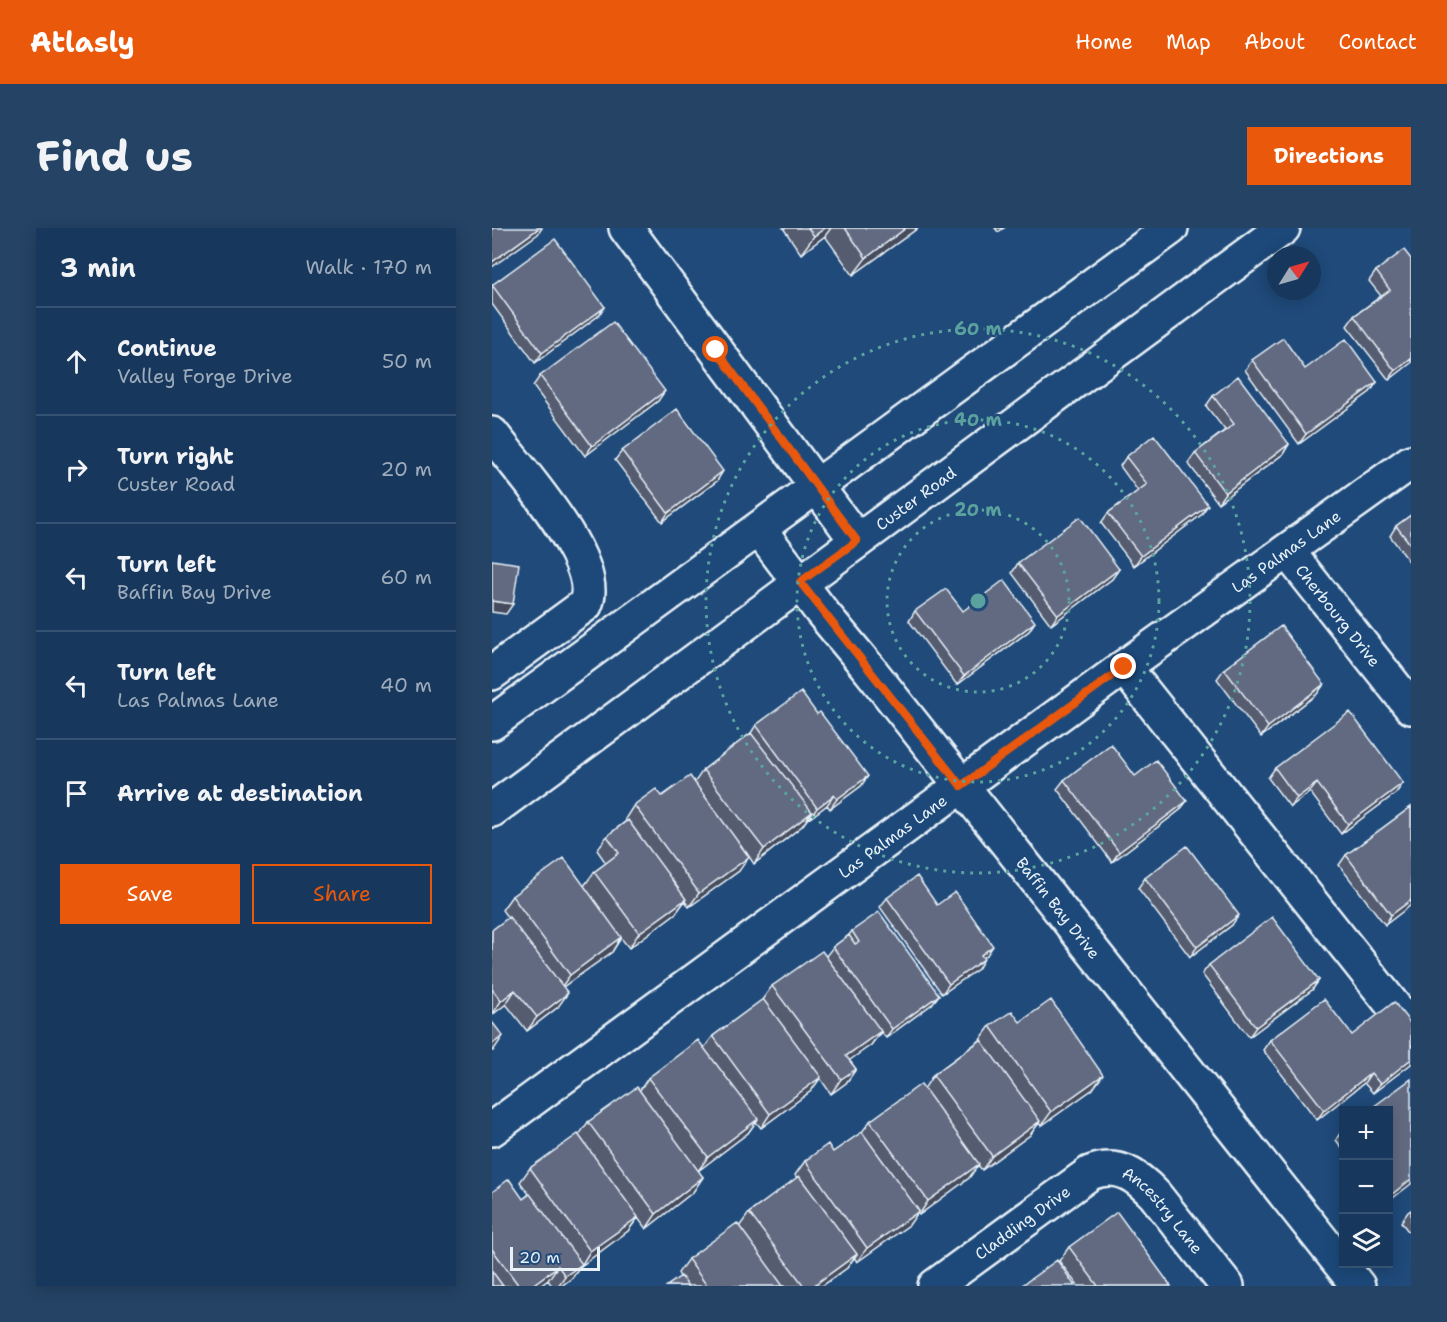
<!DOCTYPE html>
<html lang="en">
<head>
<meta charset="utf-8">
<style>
  body { margin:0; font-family:"Shantell Sans",sans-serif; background:#244365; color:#f1f3f6 }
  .controls { position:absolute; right:18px; bottom:18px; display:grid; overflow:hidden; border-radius:0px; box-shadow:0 3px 15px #0003 }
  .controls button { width:54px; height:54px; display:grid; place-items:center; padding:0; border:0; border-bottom:2px solid #365272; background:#17385c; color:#f1f3f6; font:30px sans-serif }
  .compass { position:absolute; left:775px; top:18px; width:54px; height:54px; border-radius:50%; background:#17385c; box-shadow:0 3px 15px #0003; rotate:53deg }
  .scale { position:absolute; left:18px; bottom:15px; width:90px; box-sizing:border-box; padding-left:6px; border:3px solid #e8f1f8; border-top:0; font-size:16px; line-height:21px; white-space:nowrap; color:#e8f1f8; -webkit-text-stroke:4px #1f4a7a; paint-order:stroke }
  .stop { position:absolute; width:18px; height:18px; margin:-14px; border:4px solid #ea580c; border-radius:50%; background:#fff }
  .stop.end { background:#ea580c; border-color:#fff; box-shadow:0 2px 6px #0008 }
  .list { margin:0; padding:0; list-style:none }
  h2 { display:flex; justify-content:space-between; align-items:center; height:78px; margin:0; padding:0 24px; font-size:26px }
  h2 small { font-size:20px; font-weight:400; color:#9eacbb }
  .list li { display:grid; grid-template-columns:39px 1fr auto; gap:18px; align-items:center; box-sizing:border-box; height:108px; padding:0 24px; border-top:2px solid #365272 }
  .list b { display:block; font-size:22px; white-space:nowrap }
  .list p { margin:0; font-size:20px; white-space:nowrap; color:#9eacbb }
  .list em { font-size:20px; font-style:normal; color:#9eacbb }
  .actions { display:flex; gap:12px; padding:18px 24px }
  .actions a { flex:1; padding:14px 0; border:2px solid #ea580c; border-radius:0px; text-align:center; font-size:21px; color:#ea580c }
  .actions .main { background:#ea580c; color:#fff }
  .icon { flex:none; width:33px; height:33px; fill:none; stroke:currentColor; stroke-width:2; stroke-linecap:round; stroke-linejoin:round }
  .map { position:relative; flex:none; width:919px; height:1058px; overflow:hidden; border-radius:0px }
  header { display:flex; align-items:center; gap:36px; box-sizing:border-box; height:84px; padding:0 30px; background:#ea580c; color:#fff }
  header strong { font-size:28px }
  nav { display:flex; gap:33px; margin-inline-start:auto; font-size:21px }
  .intro { display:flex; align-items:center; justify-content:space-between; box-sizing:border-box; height:144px; padding:0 36px }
  h1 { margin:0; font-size:42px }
  .button { padding:15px 27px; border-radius:0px; background:#ea580c; color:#fff; font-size:21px; font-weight:700 }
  main { display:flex; gap:36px; padding:0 36px }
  aside { flex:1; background:#17385c; border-radius:0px; box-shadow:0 3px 15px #0003 }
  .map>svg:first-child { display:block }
</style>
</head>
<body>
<header>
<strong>Atlasly</strong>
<nav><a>Home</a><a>Map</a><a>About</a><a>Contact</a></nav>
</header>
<div class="intro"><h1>Find us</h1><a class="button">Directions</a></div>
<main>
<aside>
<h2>3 min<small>Walk · 170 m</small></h2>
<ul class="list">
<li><svg class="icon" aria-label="ahead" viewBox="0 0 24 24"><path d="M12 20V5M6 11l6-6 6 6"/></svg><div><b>Continue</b><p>Valley Forge Drive</p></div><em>50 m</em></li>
<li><svg class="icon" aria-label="right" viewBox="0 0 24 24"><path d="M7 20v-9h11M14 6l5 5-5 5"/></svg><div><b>Turn right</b><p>Custer Road</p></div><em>20 m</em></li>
<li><svg class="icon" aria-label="left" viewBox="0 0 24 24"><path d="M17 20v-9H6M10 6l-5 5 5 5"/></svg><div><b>Turn left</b><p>Baffin Bay Drive</p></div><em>60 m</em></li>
<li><svg class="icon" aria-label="left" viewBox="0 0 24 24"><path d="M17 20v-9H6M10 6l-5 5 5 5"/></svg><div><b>Turn left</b><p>Las Palmas Lane</p></div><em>40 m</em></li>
<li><svg class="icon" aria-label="arrive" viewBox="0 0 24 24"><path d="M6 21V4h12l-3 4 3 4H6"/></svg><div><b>Arrive at destination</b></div></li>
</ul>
<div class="actions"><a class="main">Save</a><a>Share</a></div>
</aside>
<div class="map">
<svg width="919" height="1058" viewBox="0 0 919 1058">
  <rect width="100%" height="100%" fill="#1f4a7a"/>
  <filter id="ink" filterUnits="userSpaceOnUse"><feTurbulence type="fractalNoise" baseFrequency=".0167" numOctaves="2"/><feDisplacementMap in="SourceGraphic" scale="12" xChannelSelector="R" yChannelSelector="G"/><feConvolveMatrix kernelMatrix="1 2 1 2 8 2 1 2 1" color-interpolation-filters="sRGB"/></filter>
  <g filter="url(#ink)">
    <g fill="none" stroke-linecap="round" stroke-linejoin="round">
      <defs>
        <g id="minor">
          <path d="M134 0 365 313"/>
          <path d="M0 206C25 239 114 336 93 377L0 445"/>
          <path id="s1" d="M267 301 329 383 378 442 866 1058"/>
          <path id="s2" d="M796 324 919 479"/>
          <path d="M632 439 919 800"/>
          <path id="s3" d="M0 901 632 439 919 234"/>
          <path id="s4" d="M443 1058 598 945C626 934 644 947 663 967L735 1058"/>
        </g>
        <g id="major">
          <path d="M0 495 679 0"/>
          <path id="s5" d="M0 582 791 0"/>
        </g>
      </defs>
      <use href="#minor" stroke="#e8f1f8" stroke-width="38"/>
      <use href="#major" stroke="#e8f1f8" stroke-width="38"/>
      <use href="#minor" stroke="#1f4a7a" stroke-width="33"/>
      <use href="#major" stroke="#1f4a7a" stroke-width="33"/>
    </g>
    <path fill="#545c70" stroke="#e8f1f8" stroke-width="1.5" d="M291 0H426L361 47 333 8 309 26Z
      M503 0H512L506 4Z
      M919 31V135L897 152 855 98 862 88 889 68 877 53 884 43Z
      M0 57 113 79 106 88 43 135 0 76Z
      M760 132 885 154 878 164 807 216 753 142Z
      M48 148 166 173 93 228 41 158Z
      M721 168 797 216 791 226 726 275 696 235 703 225 733 202 714 178Z
      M130 223 225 253 170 294 123 232Z
      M634 229 709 287 642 338 609 295 616 285 646 263 628 238Z
      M919 287V336L898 308 904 298Z
      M526 335 627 341 620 351 559 397 520 345Z
      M423 383H471L537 403 465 457 417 393Z
      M732 441 832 456 825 466 769 509 725 451Z
      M264 497 369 558 338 581 335 577 318 590 317 589 310 598 262 636 254 624 247 643 197 679 193 673 184 685 137 720 129 710 120 724 71 759 66 779 35 803 14 776 0 787V702L16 690 10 682 20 668 92 658 102 644 114 635 105 622 115 608 134 593 133 591 142 577 170 568 203 554 211 542 259 505Z
      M783 540 911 555 904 565 849 606 818 564 798 579 776 550Z
      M643 548 688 582 620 634 565 561 572 552Z
      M919 579V677L893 697 847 637 854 627Z
      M653 650 740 697 698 729 646 660Z
      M395 670 445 677 495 727 491 730 486 741 450 766 388 679Z
      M360 703 447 767 440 776 394 810 389 804 379 817 357 832 364 841 354 855 339 866 328 850 319 863 269 900 264 894 256 905 206 943 211 949 201 964 154 1001 146 990 136 1003 89 1038 80 1050 69 1058H60L56 1052 48 1058H0V964L31 971 37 966 28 954 38 940 87 907 96 894 148 862 156 850 212 820 221 808 270 772 280 758 334 728 341 719 357 707Z
      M717 737 827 752 820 762 757 809 710 746Z
      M528 794 601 861 549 898 547 895 538 907 490 942 486 937 477 950 427 987 425 985 417 997 365 1034 362 1029 355 1040 330 1058H175L188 1049 186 1045 196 1031 247 999 257 985 305 950 303 947 313 933 341 924 370 904 378 893 432 861 441 847 488 812 498 798Z
      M919 796V836L881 865 872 855 825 892 771 822 778 812 860 807Z
      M850 902H852V923L844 912Z
      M919 982V1007L909 994 916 984Z
      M577 1019 679 1058H586L567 1033Z"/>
    <path fill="#454b5b" stroke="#e8f1f8" stroke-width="1.5" d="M47 0H50L46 6 0 39V34Z
      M333 0H339L333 8 309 26 322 8Z
      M414 0H426L361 47 374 30Z
      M113 79 106 88 43 135 50 125Z
      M919 131V135L897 152 903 143Z
      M885 154 878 164 807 216 814 206Z
      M173 163 166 173 93 228 100 218Z
      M797 216 791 226 726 275 733 265Z
      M231 243 225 253 170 294 176 285Z
      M716 277 709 287 642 338 649 328Z
      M627 341 620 351 559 397 566 387Z
      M0 373 21 376 14 386 0 384Z
      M543 394 537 403 465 457 472 448Z
      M832 456 825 466 769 509 776 499Z
      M376 548 369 558 338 581 345 571Z
      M825 555 818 564 798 579 805 570Z
      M911 555 904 565 849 606 856 596Z
      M342 567 335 577 318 590 325 580Z
      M695 573 688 582 620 634 627 624Z
      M320 584 310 598 262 636 272 621Z
      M257 629 247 643 197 679 207 665Z
      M194 671 184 685 137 720 147 705Z
      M919 672V677L893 697 899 687Z
      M747 687 740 697 698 729 705 719Z
      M129 709 120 724 68 761 78 747Z
      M501 718 495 727 482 736 489 727Z
      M492 731 486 741 450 766 457 756Z
      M827 752 820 762 757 809 764 799Z
      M23 762 14 776 0 787 9 773Z
      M76 765 66 779 35 803 45 789Z
      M447 767 440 776 394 810 400 801Z
      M389 803 379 817 344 842 354 828Z
      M11 808 1 823H0V816Z
      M919 831V836L881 865 888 856Z
      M364 841 354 855 339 866 349 851Z
      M879 845 872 855 825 892 832 882Z
      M611 847 601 861 549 898 559 884Z
      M329 849 319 863 269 900 278 886Z
      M266 891 256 905 206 943 216 929Z
      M548 893 538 907 490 942 500 928Z
      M487 936 477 950 427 987 436 973Z
      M211 949 201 964 154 1001 164 986Z
      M919 951V956L897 973V970L899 967Z
      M427 983 417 997 365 1034 375 1020Z
      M146 989 136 1003 89 1038 98 1023Z
      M365 1026 355 1040 330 1058H321Z
      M90 1036 80 1050 69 1058H66L73 1048Z
      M66 1038 56 1052 48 1058H39Z"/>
    <path fill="#626b82" stroke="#e8f1f8" stroke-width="1.5" d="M0 0H47L0 34Z
      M316 0H333L322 8Z
      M353 0H414L374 30Z
      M63 11 113 79 50 125 0 57Z
      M912 22 919 31V131L903 143 862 88 898 62 884 43Z
      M121 94 173 163 100 218 48 148Z
      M791 110 813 141 854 111 885 154 814 206 760 132Z
      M746 148 797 216 733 265 703 225 742 196 721 168Z
      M185 181 231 243 176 285 130 223Z
      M662 207 716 277 649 328 616 285 655 256 634 229Z
      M919 287V317L904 298Z
      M588 289 627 341 566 387 526 335Z
      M0 332 27 336 21 376 0 373Z
      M512 352 543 394 472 448 423 383 454 361 471 383Z
      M789 398 832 456 776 499 732 441Z
      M309 464 325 486 328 484 376 548 345 571 342 567 325 580 264 497Z
      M858 484 911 555 856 596 825 555 805 570 783 540Z
      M259 505 320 584 272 621 211 542Z
      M619 516 643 548 664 532 695 573 627 624 572 552Z
      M198 548 257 629 207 665 142 577 164 561 170 568Z
      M919 579V672L899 687 854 627Z
      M136 592 194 671 147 705 102 644 127 625 115 608Z
      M695 618 747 687 705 719 653 650Z
      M72 630 129 709 78 747 20 668Z
      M425 648 445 677 463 664 501 718 489 727 492 731 457 756 395 670Z
      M387 684 447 767 400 801 341 719 357 707 363 716 367 714 360 703Z
      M17 689 76 765 45 789 23 762 9 773 0 761V702Z
      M780 689 827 752 764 799 717 737Z
      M330 723 389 803 354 828 364 841 349 851 280 758Z
      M271 771 329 849 278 886 221 808Z
      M832 771 860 807 902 774 919 796V831L888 856 879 845 832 882 778 812Z
      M559 772 611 847 559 884 498 798 520 783 528 794Z
      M0 794 11 808 0 816Z
      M206 812 266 891 216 929 156 850Z
      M489 812 548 893 500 928 441 847Z
      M919 851V951L899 967 897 963V882H877Z
      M429 856 487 936 436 973 378 893Z
      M145 859 211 949 164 986 96 894Z
      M370 904 427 983 375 1020 313 933 336 916 341 924Z
      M86 906 146 989 98 1023 38 940Z
      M307 948 365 1026 321 1058H312L257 985Z
      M17 951 31 971 38 966 90 1036 73 1048 66 1038 39 1058H27L0 1021V964Z
      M625 984 679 1058H606L577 1019Z
      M245 995 291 1058H215L196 1031Z
      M565 1032 583 1058H529Z
      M0 1043 11 1058H0Z
      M189 1048 196 1058H175Z"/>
  </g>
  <g fill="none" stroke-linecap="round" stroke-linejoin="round" filter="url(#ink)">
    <path stroke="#ea580c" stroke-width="8" d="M224 122 365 313 308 354 469 558 632 439"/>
  </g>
  <g fill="none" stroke="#5ba19e" stroke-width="3" stroke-dasharray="3 6">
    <circle cx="486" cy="373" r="91"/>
    <circle cx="486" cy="373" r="181"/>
    <circle cx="486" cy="373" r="272"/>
  </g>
  <g text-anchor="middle" stroke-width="4.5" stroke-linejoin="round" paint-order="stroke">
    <g font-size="16" fill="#e8f1f8" stroke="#1f4a7a">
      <text dy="6" stroke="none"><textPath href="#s5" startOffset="526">Custer Road</textPath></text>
      <text dy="6" stroke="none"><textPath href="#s3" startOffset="982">Las Palmas Lane</textPath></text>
      <text dy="6" stroke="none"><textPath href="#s2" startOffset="81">Cherbourg Drive</textPath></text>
      <text dy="6" stroke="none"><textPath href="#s3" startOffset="496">Las Palmas Lane</textPath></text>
      <text dy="6" stroke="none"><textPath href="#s1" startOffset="483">Baffin Bay Drive</textPath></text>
      <text dy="6" stroke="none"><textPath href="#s4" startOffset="282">Ancestry Lane</textPath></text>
      <text dy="6" stroke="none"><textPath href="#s4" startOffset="108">Cladding Drive</textPath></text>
    </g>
  </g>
  <circle cx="486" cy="373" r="9" fill="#5ba19e" stroke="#1f4a7a" stroke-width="3"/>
  <g font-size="18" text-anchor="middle" font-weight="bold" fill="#5ba19e" stroke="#1f4a7a" stroke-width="4.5" stroke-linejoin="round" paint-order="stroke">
    <text x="486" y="107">60 m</text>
    <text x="486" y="198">40 m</text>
    <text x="486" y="288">20 m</text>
  </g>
</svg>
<div class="controls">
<button>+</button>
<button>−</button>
<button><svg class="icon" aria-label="layers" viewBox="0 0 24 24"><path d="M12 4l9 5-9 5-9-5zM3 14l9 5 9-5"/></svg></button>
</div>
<svg class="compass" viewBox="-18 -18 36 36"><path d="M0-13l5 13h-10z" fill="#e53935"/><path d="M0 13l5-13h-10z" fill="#9eacbb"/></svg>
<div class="scale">20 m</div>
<div class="stop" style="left:224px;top:122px"></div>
<div class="stop end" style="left:632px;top:439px"></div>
</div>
</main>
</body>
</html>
